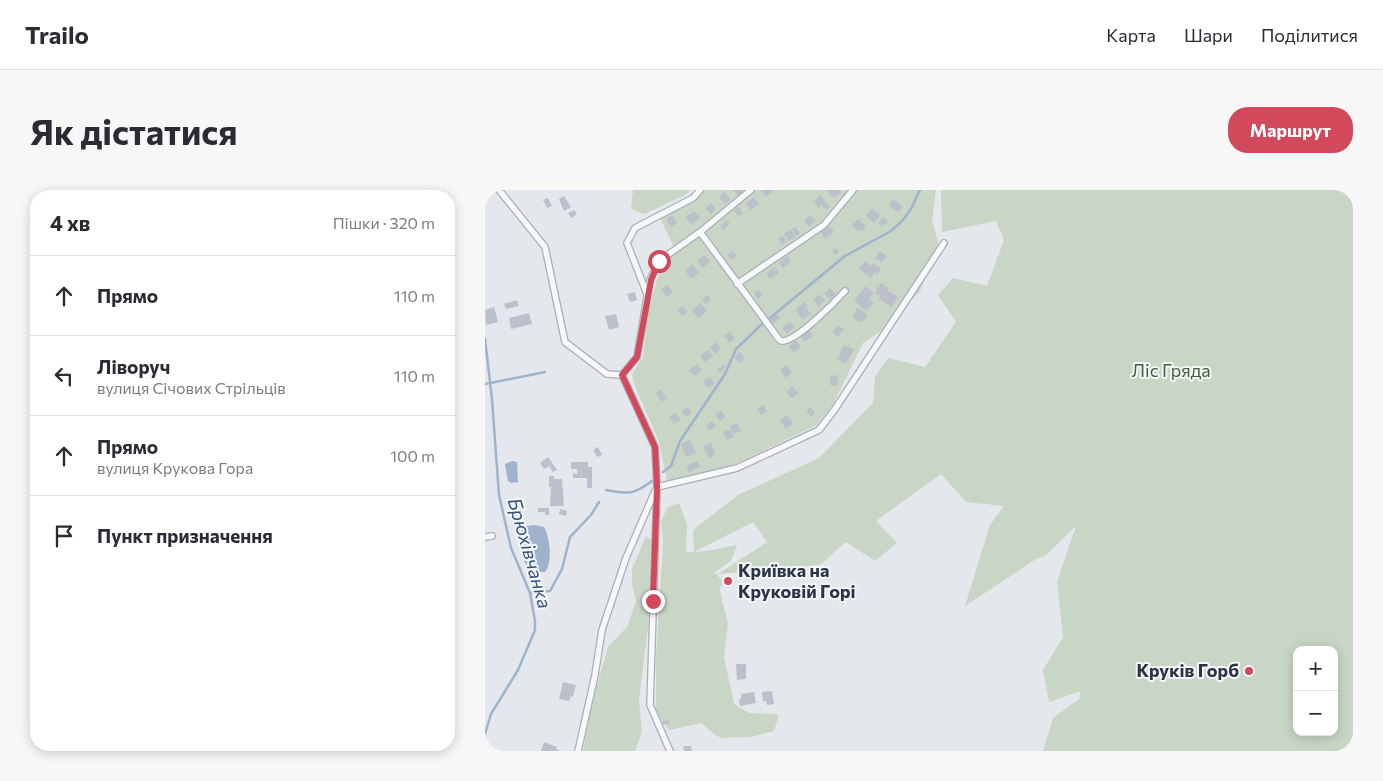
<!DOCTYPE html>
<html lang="uk">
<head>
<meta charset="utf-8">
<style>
  body { margin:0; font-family:Commissioner,sans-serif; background:#f7f7f7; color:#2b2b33 }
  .controls { position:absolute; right:15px; bottom:15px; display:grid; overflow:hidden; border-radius:10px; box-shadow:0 2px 12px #0003 }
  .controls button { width:45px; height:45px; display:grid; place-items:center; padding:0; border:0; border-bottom:1px solid #e1e1e2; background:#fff; color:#2b2b33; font:25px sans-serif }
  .stop { position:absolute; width:15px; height:15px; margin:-11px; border:4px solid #d1495b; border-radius:50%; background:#fff }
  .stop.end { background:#d1495b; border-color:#fff; box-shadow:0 1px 5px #0008 }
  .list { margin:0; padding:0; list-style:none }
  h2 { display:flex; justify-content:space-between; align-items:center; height:65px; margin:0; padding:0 20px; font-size:21px }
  h2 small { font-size:16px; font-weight:400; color:#7c7c81 }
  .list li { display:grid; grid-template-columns:32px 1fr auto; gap:15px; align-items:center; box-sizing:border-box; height:80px; padding:0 20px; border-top:1px solid #e1e1e2 }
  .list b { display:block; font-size:19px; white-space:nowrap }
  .list p { margin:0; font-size:16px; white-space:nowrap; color:#7c7c81 }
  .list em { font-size:16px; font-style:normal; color:#7c7c81 }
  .icon { flex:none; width:28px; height:28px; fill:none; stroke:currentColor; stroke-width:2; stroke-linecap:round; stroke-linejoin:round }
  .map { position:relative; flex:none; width:868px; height:561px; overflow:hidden; border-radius:20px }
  header { display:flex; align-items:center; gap:30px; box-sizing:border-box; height:70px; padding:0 25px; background:#fff; border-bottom:1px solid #e1e1e2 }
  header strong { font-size:24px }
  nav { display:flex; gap:28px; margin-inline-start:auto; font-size:18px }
  .intro { display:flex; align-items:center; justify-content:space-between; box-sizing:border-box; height:120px; padding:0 30px }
  h1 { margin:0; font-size:35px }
  .button { padding:12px 22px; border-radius:20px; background:#d1495b; color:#fff; font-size:18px; font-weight:700 }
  main { display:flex; gap:30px; padding:0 30px }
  aside { flex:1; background:#fff; border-radius:20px; box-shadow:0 2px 12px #0003 }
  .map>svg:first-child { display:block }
</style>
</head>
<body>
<header>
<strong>Trailo</strong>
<nav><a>Карта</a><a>Шари</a><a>Поділитися</a></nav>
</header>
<div class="intro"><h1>Як дістатися</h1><a class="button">Маршрут</a></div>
<main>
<aside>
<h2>4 хв<small>Пішки · 320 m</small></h2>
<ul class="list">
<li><svg class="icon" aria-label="ahead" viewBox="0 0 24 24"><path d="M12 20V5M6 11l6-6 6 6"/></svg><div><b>Прямо</b></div><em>110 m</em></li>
<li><svg class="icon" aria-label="left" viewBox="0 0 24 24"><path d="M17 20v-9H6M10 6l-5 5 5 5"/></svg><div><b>Ліворуч</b><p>вулиця Січових Стрільців</p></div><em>110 m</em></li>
<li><svg class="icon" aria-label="ahead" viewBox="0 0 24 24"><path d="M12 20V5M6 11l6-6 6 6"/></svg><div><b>Прямо</b><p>вулиця Крукова Гора</p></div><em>100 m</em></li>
<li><svg class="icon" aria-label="arrive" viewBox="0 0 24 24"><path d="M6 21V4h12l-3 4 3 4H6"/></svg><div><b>Пункт призначення</b></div></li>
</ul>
</aside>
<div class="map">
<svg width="868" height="561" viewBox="0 0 868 561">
  <rect width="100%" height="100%" fill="#e4e7ec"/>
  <path fill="#c9d6c5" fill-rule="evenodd" d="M148 0H206L200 5 159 24 146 19Z
    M219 0H451L447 30 454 56 435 101 401 138 378 153 348 215 332 235 250 274 183 295 174 252 149 194 147 184 158 167 163 121 176 76 189 57 175 28 209 11Z
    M456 0H868V561H558L568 528 594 509 596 501 564 512 558 480 578 447 572 392 591 336 560 366 551 369 480 416 505 335 519 316 481 312 456 284 391 331 412 353 390 371 361 352 335 375 233 384 282 352 268 332 209 362 208 340 253 305 334 268 388 213 390 187 403 168 440 177 471 132 453 105 468 88 502 96 519 50 511 31 457 42ZM812 460H849V542H812Z
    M194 313 202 334 201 362C219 363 235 358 252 355L246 371 230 382 239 393 235 398 237 411 243 433 239 467 249 514 264 523 294 524 289 541 265 547 236 548 229 544 216 533 184 540 171 522V467L178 353 176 331 183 317Z
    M161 346 166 350 163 437 154 510 157 542 150 561H98L107 513 123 457 142 437 151 411 147 395V379Z"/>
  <path fill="#9fb4cc" d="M27 271 32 272 33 292 26 293 23 291 20 274Z
    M49 335 59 337C65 347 68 372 60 382 55 382 48 382 44 378 35 370 35 352 36 341L41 336Z"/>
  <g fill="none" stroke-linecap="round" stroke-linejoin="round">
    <path stroke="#9fb4cc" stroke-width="2.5" d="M285 128 360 66 406 41 417 31 426 19 435 0
      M0 149 7 209 14 305 26 358 45 403 50 431V440L33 480 6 524 0 544
      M0 194 60 182
      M178 282 186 276 195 251 240 184 251 159 277 134
      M121 300C144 304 148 305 167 291
      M45 403 65 401 77 379 85 347 106 325 114 312"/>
  </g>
  <path fill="#bbc0ca" d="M248 0H261L253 6Z
    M277 0H289L281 7 276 1Z
    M343 0H354L356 2 351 7 349 5 347 7 342 1Z
    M239 2 245 9 240 14 234 7Z
    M335 5 345 17 341 20 337 15 334 18 329 12Z
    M79 6 86 17 79 21 74 9Z
    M269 7 274 14 266 20 261 13Z
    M63 8 67 16 62 18 58 10Z
    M408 9 418 16 414 22 404 16Z
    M226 13 231 19 226 24 220 18Z
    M254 17 258 24 253 27 249 20Z
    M387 19 395 25 389 33 381 26Z
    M89 20 92 24 86 28 83 23Z
    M209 21 215 28 206 34 201 27Z
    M187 25 192 32 186 37 181 29Z
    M325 25 331 31 324 37 319 30Z
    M398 27 403 31 401 35 399 33 397 36 393 33Z
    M373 29 381 36 377 41 375 40 373 41 367 36Z
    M242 30 245 34 238 40 235 37Z
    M343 35 349 42 340 49 335 42Z
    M311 37 315 44 311 46 307 39Z
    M305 39 310 47 304 51 299 44Z
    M297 46 302 51 297 55 293 49Z
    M351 58 354 62 350 65 347 61Z
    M248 61 251 66 246 70 242 65Z
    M395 61 402 66 397 72 390 68Z
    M219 65 225 71 218 78 212 71Z
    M302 66 306 72 298 78 294 72Z
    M380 71 386 76 388 73 396 79 392 84 390 82 386 88 374 79Z
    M207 74 214 82 207 89 200 81Z
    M290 77 294 83 285 89 281 83Z
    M396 93 403 98 402 100 413 107 407 117 394 109 395 106 390 103Z
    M182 95 188 101 182 107 176 100Z
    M381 96 389 103 384 109 389 113 381 121 369 110Z
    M345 98 351 104 345 109 339 104Z
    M273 100 278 105 273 109 269 103Z
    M150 102 152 110 145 112 142 104Z
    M334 104 340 110 334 116 328 110Z
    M222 105 226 109 221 114 217 110Z
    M32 110 34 116 21 119 19 114Z
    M319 112 323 116 321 118 326 123 318 130 310 120Z
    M215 113 222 120 214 128 207 121Z
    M198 116 202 122 197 126 193 120Z
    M9 117 13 132 1 135 0 120Z
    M373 118 383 125 378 132 377 130 375 133 367 127Z
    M44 123 47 134 26 139 24 128Z
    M131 124 134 137 124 140 120 126Z
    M292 124 295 128 288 134 284 130Z
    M305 132 309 137 302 144 297 138Z
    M353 135 359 139 353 147 347 142Z
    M323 139 328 146 320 152 315 145Z
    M244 142 250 148 245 153 239 146Z
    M310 150 316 156 309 163 303 157Z
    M231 152 236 159 230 164 225 158Z
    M359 155 369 159 361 174 352 169Z
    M223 160 228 166 220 172 215 166Z
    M255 162 260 168 254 173 249 167Z
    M212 174 217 180 209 186 204 180Z
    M239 174 241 177 234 183 232 180Z
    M302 175 307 182 301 188 295 180Z
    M346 185 353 186 352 196 345 195Z
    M224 187 230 193 223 198 218 192Z
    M307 196 314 203 306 208 301 202Z
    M176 200 182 208 176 212 171 203Z
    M279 215 282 222 276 225 272 218Z
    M202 217 207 223 201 227 197 221Z
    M325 217 330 223 326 227 321 221Z
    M236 220 240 227 235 231 230 224Z
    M191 223 196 230 189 234 184 227Z
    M302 225 308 234 301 239 295 230Z
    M227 231 231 237 224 241 221 235Z
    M252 233 256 241 249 244 245 236Z
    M246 239 249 247 242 250 238 242Z
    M205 250 211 263 201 267 196 254Z
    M226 253 231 264 224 268 218 257Z
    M113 257 117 265 112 267 108 260Z
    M63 267 72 280 68 282 64 276 59 279 55 273Z
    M212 271 215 277 204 282 201 276Z
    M86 272H103V277H107V298H102V288H88V283L92 284V279H86Z
    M64 286H69V289H77L79 316H65L66 297H64Z
    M53 318H64V325H60V322H53Z
    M75 319 82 321 81 326 74 324Z
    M251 474H261V489L252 490Z
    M78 492 91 495 88 507 86 506 84 511 74 509Z
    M287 501 289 514 282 515 281 511H278L277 502Z
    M269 502 271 513 255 516 254 509H256V504Z
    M184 530V534L178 535 177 531Z
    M59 552 72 557 71 559 75 561H56Z
    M198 556H206L207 561H199Z"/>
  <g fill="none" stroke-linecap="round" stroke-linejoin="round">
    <defs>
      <path id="minor" d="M14 0 60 57 80 152 122 184 137 185 170 257 172 297 165 515 185 561
        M215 42 293 148 296 151C310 153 350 112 360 101
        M252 94 339 35 368 0
        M162 104 142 53 150 38 208 8 215 0
        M137 185 152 167 165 90 174 71 215 42 266 0
        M172 297 252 278 334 240 350 219 459 53
        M0 347 7 346
        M93 561 110 485 117 440 141 368 170 301"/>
    </defs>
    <use href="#minor" stroke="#a9aeb7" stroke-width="8"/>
    <use href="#minor" stroke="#f7f8fa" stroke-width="5.5"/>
  </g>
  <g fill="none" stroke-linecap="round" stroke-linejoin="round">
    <path stroke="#d1495b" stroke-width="6" d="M168 411 172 297 170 257 137 185 152 167 166 90 174 71"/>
  </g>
  <g fill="#d1495b" stroke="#f4f6f9" stroke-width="2">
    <circle cx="243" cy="391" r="5"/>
    <circle cx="764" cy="481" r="5"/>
  </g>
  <g text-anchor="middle" stroke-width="4" stroke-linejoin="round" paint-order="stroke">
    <g font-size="18" fill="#3f6138" stroke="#f4f6f9">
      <text x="686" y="187">Ліс Гряда</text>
    </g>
    <g font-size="18" font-weight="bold" fill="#2b3445" stroke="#f4f6f9" text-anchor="start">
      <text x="253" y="387">Криївка на<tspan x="253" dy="21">Круковій Горі</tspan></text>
      <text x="754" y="487" text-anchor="end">Круків Горб</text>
    </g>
    <g font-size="19" font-style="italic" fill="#34527a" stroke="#f4f6f9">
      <text transform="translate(45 363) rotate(74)" y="7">Брюхівчанка</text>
    </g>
  </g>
</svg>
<div class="controls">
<button>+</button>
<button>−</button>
</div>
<div class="stop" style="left:174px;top:71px"></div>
<div class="stop end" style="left:168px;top:411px"></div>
</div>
</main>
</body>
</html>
